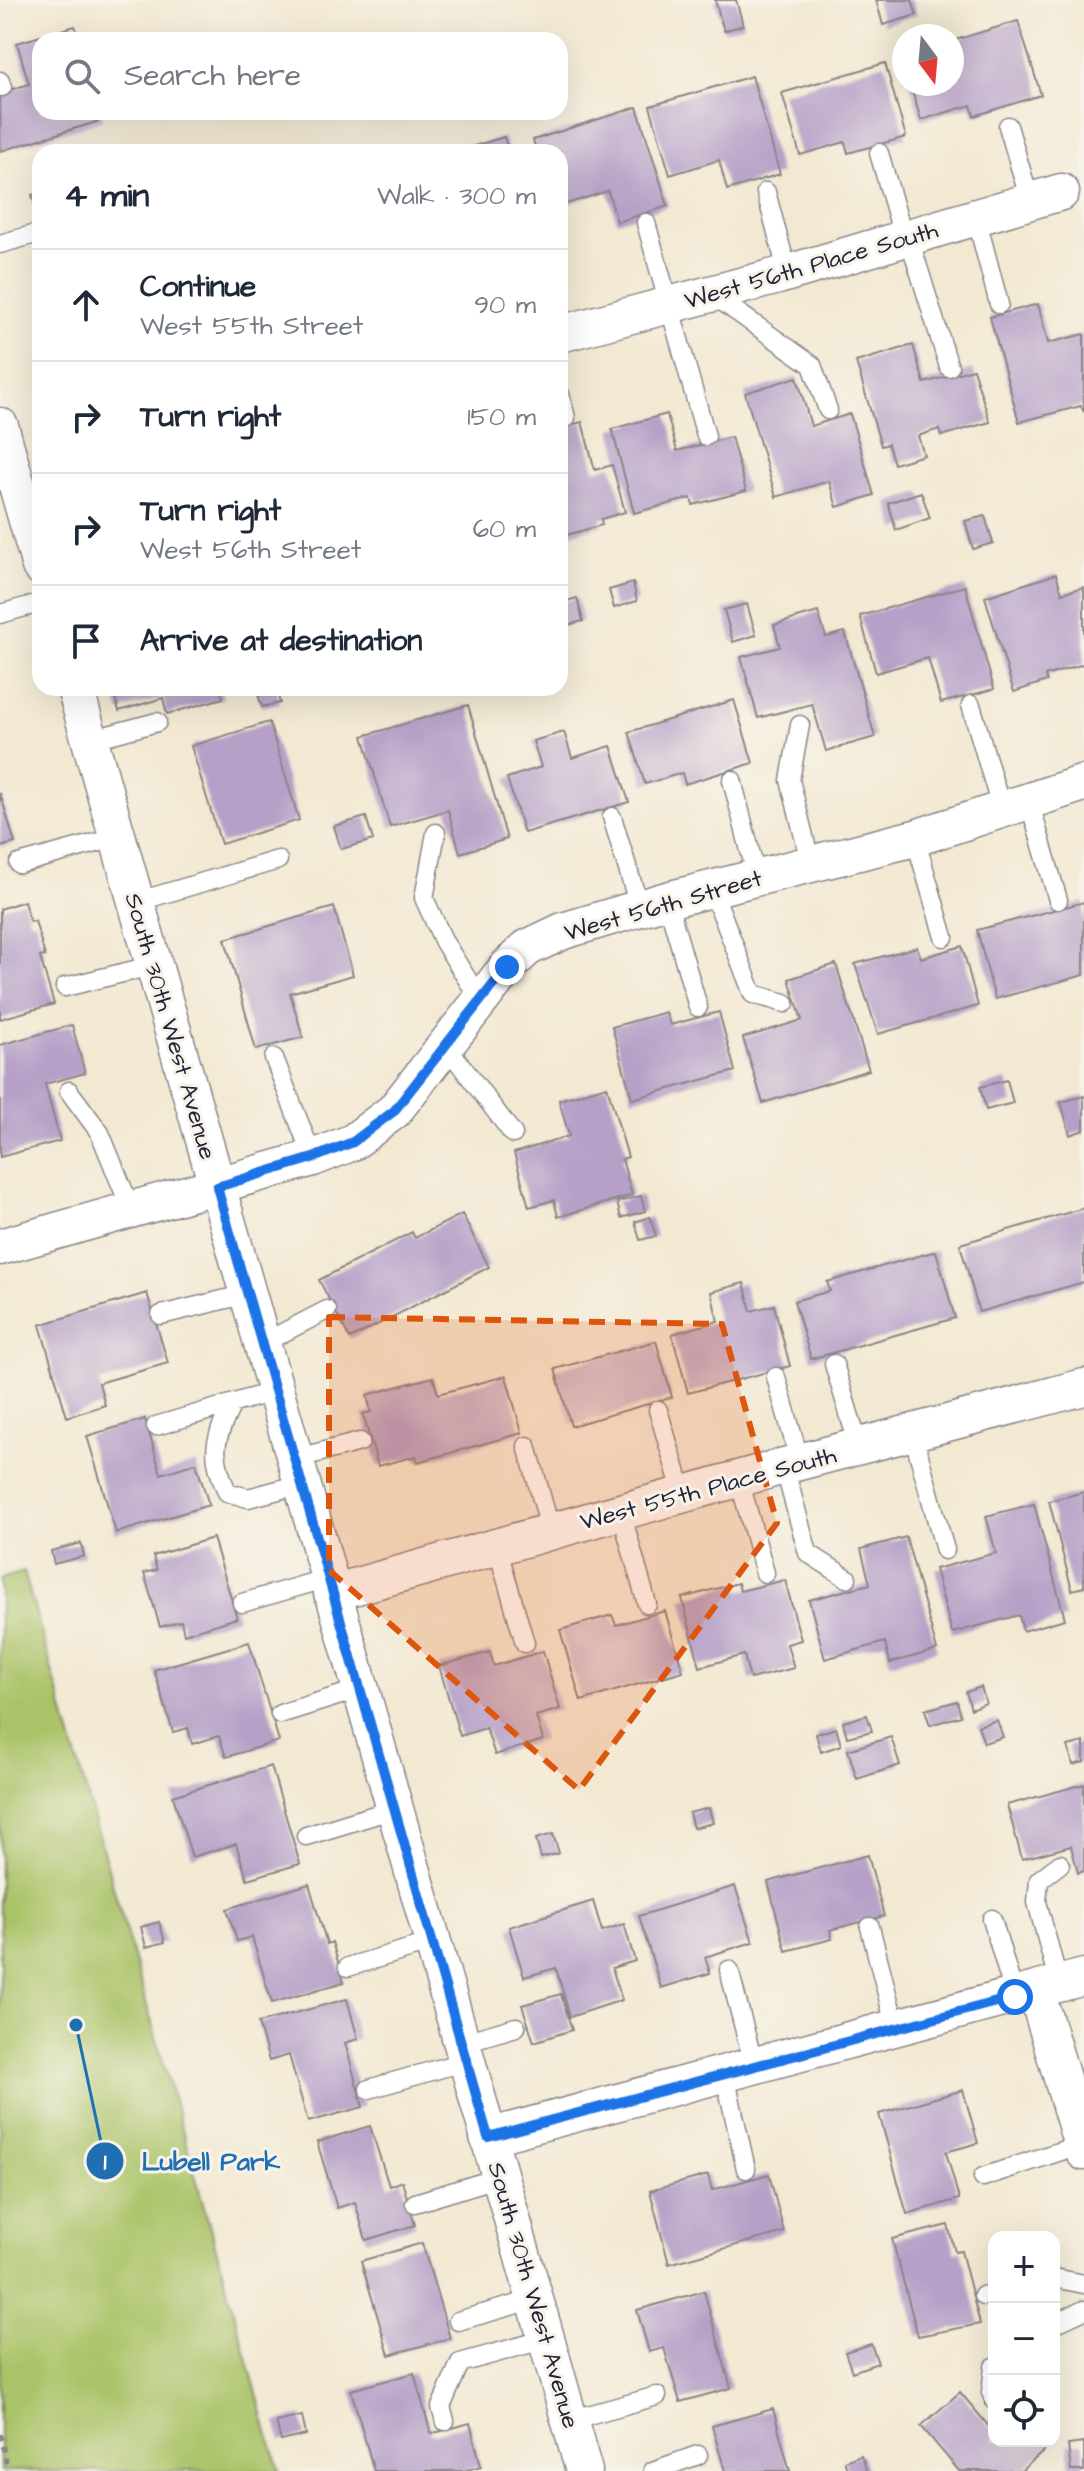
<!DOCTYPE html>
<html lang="en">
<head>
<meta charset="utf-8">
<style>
  body { margin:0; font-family:"Architects Daughter",sans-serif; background:#f6f6f7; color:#1f2937 }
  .controls { position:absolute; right:24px; bottom:24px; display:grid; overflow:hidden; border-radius:16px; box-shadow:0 8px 32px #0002 }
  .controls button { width:72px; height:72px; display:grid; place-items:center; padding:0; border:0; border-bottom:2px solid #e0e1e3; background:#fff; color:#1f2937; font:40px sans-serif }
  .compass { position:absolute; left:892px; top:24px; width:72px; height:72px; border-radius:50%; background:#fff; box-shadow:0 8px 32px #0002; rotate:164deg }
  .stop { position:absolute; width:24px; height:24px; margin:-18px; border:6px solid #1a73e8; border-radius:50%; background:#fff }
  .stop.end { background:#1a73e8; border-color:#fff; box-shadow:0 2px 8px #0008 }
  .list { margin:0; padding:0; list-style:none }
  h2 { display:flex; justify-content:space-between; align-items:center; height:104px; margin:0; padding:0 32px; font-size:34px }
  h2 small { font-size:26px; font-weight:400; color:#747a83 }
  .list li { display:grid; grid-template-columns:52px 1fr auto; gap:24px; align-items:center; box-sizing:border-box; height:112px; padding:0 32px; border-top:2px solid #e0e1e3 }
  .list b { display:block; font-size:30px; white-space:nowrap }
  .list p { margin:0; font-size:26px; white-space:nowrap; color:#747a83 }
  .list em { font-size:26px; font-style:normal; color:#747a83 }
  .icon { flex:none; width:44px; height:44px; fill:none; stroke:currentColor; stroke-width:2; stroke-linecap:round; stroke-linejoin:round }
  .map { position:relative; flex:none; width:1084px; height:2471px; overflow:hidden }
  .search { position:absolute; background:#fff; box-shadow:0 8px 32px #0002; left:32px; top:32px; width:536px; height:88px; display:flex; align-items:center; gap:20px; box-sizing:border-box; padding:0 28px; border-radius:24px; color:#747a83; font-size:30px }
  .panel { position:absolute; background:#fff; box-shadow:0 8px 32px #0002; left:32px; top:144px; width:536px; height:552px; border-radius:24px }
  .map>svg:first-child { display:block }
</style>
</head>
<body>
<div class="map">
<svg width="1084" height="2471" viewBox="0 0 1084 2471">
  <rect width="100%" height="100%" fill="#f7f3e8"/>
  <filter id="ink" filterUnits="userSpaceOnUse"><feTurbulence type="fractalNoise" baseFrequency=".0125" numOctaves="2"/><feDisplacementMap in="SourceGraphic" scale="16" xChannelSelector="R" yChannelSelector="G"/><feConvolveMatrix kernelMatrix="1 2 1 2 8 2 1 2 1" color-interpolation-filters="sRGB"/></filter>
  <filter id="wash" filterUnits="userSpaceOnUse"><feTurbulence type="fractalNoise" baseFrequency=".006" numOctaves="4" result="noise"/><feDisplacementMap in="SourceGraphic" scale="32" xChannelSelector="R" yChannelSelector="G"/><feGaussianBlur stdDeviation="1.8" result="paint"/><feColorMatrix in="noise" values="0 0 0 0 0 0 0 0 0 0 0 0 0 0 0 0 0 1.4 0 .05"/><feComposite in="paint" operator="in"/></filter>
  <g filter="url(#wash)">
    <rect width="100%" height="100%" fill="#f3e9d3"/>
    <path fill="#aac368" stroke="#667252" stroke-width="2" d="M24 1572 279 2471H0V1579Z"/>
    <g id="blocks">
      <path fill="#b6a0c8" d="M715 0H736L743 25 724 31Z
        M876 0H912L917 15 883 25Z
        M1018 21 1041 95 974 116 971 105 921 120 910 84H952V41Z
        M75 26 79 40H40V112H101L103 120 1 151 0 93 29 84 17 43Z
        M885 63 906 137 848 153 845 142 800 155 782 93Z
        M752 76 780 174 727 190 719 160 670 175 650 106Z
        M637 107 668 206 617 222 608 191 560 206V152H537L533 140Z
        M504 137 509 152H457V151Z
        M40 193V219H39L32 195Z
        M1038 304 1048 343 1084 334V412L1081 406 1019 422 990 317Z
        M913 345 924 383 973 369 990 422 941 436 939 429 918 436 924 455 894 464 888 444 881 446 856 362Z
        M797 377 811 426 850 414 874 495 837 507 829 481 776 497 745 393Z
        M667 414 677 451 731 437 746 491 693 505 691 498 634 513 612 429Z
        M582 422 595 470 612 465 625 512 601 519 602 525 560 537V428Z
        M921 492 930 518 896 530 888 503Z
        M985 516 993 543 973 549 965 521Z
        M1056 574 1062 593 1084 587V664L1045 676 1047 681 1014 692 985 597Z
        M633 583 637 601 614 608 609 590Z
        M965 586 994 689 941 703 928 658 876 673 860 616Z
        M577 598 583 621 560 627V603Z
        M747 604 756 635 733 642 724 610Z
        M818 612 826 637 845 632 875 737 826 751 812 704 758 718 741 657 780 647 774 625Z
        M112 688H220L223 698 167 714 163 698 119 711Z
        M256 688H276L280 703 262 707Z
        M734 700 753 763 685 784 682 773 645 784 629 732Z
        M468 705 507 839 460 853 448 810 390 827 363 736Z
        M269 722 299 820 221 844 191 746Z
        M564 732 572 758 611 746 629 802 524 833 507 778 541 767 533 741Z
        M0 793 15 843 0 847Z
        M366 817 373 840 341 849 334 826Z
        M24 901 30 922 35 921 45 956 40 957 54 1004 0 1019V909Z
        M1084 902V975L995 999 977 930Z
        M334 907 353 975 290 993 303 1037 256 1050 225 939Z
        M962 946 978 1006 878 1034 855 964 917 947 921 958Z
        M836 964 869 1070 763 1103 743 1038 802 1020 789 979Z
        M666 1012 670 1025 719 1012 735 1071 632 1099 612 1027Z
        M72 1025 85 1073 45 1084 60 1141 0 1157V1045Z
        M1007 1080 1013 1103 986 1110 980 1087Z
        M607 1086 628 1157 622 1159 632 1195 558 1217 554 1200 529 1207 514 1153 569 1136 559 1100Z
        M1084 1096V1130L1070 1135 1061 1102Z
        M641 1196 645 1211 621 1218 617 1202Z
        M1084 1208V1282L979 1312 960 1244Z
        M462 1214 489 1267 350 1339 319 1280 412 1232 415 1238Z
        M650 1217 656 1236 640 1240 635 1222Z
        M936 1251 955 1318 811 1359 794 1301 830 1291 827 1282Z
        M744 1283 751 1311 774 1305 790 1366 688 1393 672 1334 718 1321 711 1292Z
        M147 1293 168 1363 99 1383 105 1405 67 1417 40 1325Z
        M656 1341 672 1397 571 1426 555 1369Z
        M506 1376 522 1433 418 1462 416 1456 378 1466 363 1414 371 1412 367 1395 433 1377 438 1394Z
        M145 1419 161 1474 196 1463 209 1505 116 1533 87 1436Z
        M1084 1492V1587L1072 1590 1049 1501Z
        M1034 1504 1065 1619 1023 1631 1019 1615 952 1633 935 1569 996 1553 986 1516Z
        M906 1537 937 1650 890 1663 885 1642 825 1659 809 1600 870 1584 861 1549Z
        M213 1538 237 1618 184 1634 181 1621 160 1627 144 1573 157 1570 153 1556Z
        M81 1543 84 1556 54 1564 51 1551Z
        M785 1580 801 1640 787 1644 794 1668 750 1679 744 1655 700 1667 682 1598 738 1583 740 1591Z
        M665 1611 683 1671 581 1701 560 1630 612 1615 616 1625Z
        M249 1642 279 1741 226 1757 219 1736 192 1744 188 1728 173 1732 154 1670Z
        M543 1651 560 1709 536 1716 543 1740 495 1755 486 1728 460 1736 439 1666 490 1652 494 1666Z
        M981 1687 986 1703 971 1709 966 1692Z
        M957 1701 961 1716 930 1725 925 1710Z
        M867 1715 872 1731 847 1737 843 1722Z
        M997 1720 1003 1737 984 1743 978 1726Z
        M836 1728 841 1745 821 1752 816 1734Z
        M891 1737 900 1765 857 1779 848 1750Z
        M1084 1742V1762L1073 1765 1068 1746Z
        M271 1766 300 1864 247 1879 236 1844 192 1857 173 1796Z
        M1084 1784V1871L1078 1873 1071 1846 1022 1859 1007 1805Z
        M709 1808 713 1823 693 1828 689 1813Z
        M553 1834 559 1853 541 1858 536 1839Z
        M868 1855 884 1916 830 1930 832 1939 786 1951 768 1882Z
        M309 1884 327 1944 332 1942 344 1982 272 2003 252 1937 237 1941 227 1909Z
        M735 1886 753 1942 705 1957 710 1973 661 1988 639 1916Z
        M593 1901 602 1931 624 1924 635 1961 612 1968 622 2000 570 2017 556 1968 524 1977 509 1927Z
        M159 1922 165 1942 146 1947 141 1927Z
        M561 1994 572 2030 534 2042 522 2005Z
        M347 1999 358 2039 345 2043 363 2107 308 2122 289 2055 269 2061 258 2023Z
        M963 2090 978 2143 946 2152 959 2199 907 2214 879 2114Z
        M370 2126 389 2186 402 2181 415 2225 366 2240 355 2202 337 2208 317 2142Z
        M769 2174 784 2232 669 2264 650 2191 708 2175 712 2190Z
        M948 2225 955 2252 961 2251 980 2324 918 2336 892 2239Z
        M422 2243 450 2338 389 2355 361 2261Z
        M704 2291 731 2388 680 2402 664 2348 649 2352 637 2310Z
        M871 2344 878 2363 852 2372 845 2352Z
        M414 2373 431 2434 470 2423 481 2466 463 2471H374L351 2390Z
        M960 2392 991 2429 994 2427V2441H1048L1051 2445 1021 2471H959L921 2426Z
        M773 2409 790 2471H725L712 2426Z
        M302 2416 306 2435 281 2441 276 2422Z
        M1084 2443V2471H1071L1068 2445Z
        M861 2455 867 2471H848L844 2461Z"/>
    </g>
  </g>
  <g filter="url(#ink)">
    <use href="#blocks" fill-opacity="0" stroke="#8a8687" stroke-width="2"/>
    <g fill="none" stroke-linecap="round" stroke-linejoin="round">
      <defs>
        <path id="lane" d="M0 81 2 87
          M1008 126 1030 201
          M879 153 904 239
          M766 192 788 274
          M976 217 999 304
          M646 223 706 436
          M909 238 949 367
          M0 244 32 235
          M713 295 812 365 828 410
          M560 394 566 418
          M0 614 40 603
          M971 705 1002 811
          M800 725 790 780 811 865
          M90 740 157 722
          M732 780 757 878
          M1029 801 1058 900
          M612 817 640 909
          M436 833 424 898 444 942 479 998
          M915 838 944 937
          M19 864 118 837
          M712 889 753 994 785 1003
          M667 900 698 1007
          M136 902 278 860
          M65 987 155 965
          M445 1044 513 1134
          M274 1058 313 1158
          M69 1091 100 1133 131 1209
          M161 1315 247 1294
          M261 1344 327 1310
          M834 1364 859 1447
          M776 1377 800 1462
          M232 1404C214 1442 210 1452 227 1492L248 1498 301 1484
          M658 1410 683 1494
          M156 1426 275 1391
          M913 1434 945 1550
          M527 1446 551 1531
          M294 1459 360 1442
          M784 1466 808 1553 847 1578
          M739 1479 765 1573
          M621 1512 647 1604
          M497 1547 525 1643
          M242 1603 328 1578
          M280 1714 360 1689
          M306 1836 394 1809
          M992 1919 1015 1997
          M870 1927 896 2029
          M348 1967 432 1942
          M729 1970 754 2066
          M1059 1984 1037 1902 1039 1880 1060 1864
          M461 2043 516 2027
          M725 2075 746 2169
          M369 2089 466 2061
          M983 2177 1082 2144
          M415 2203 500 2177
          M1054 2278 1084 2284
          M983 2296 994 2293
          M458 2321 535 2299
          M1054 2324 1084 2310
          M994 2367 991 2392 994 2400
          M570 2420 657 2396
          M445 2421 441 2407 460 2363 546 2339
          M653 2471 698 2455"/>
        <path id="street" d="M560 334 778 276 1061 192
          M0 426 40 566
          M75 688 584 2471
          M0 1247 313 1158 353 1142 394 1111 507 967 527 948 563 931 667 900 915 838 1084 783
          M332 1593 784 1466 1084 1387
          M1036 1991 1084 2152
          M488 2137 1084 1977"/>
      </defs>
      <use href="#lane" stroke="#8a8687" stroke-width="21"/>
      <use href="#street" stroke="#8a8687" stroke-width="39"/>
      <path stroke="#8a8687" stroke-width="5" stroke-dasharray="6 6" stroke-linecap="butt" d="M0 2434 8 2471"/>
      <use href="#lane" stroke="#fff" stroke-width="18"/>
      <use href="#street" stroke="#fff" stroke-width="36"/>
    </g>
  </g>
  <g fill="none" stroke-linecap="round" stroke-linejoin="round" filter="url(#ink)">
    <path stroke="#1a73e8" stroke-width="10" d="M507 967 394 1111 353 1142 313 1158 217 1187 488 2137 1015 1997"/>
  </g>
  <path fill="#de560e" fill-opacity="0.2" stroke="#de560e" stroke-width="6" stroke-dasharray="16 10" stroke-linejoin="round" d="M329 1317 722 1324 777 1523 579 1790 329 1570Z"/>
  <g text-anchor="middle" stroke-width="6" stroke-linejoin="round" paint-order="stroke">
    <g font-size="24" fill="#22223b" stroke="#f7f3e8">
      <text transform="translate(811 265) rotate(-16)" y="8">West 56th Place South</text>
      <text transform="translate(663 905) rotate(-16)" y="8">West 56th Street</text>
      <text transform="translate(171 1026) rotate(74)" y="8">South 30th West Avenue</text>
      <text transform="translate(708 1488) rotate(-15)" y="8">West 55th Place South</text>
      <text transform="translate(534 2295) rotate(74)" y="8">South 30th West Avenue</text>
    </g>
  </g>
  <path fill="none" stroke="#1f6fb2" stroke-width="3" d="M76 2025L105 2161"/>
  <g fill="#1f6fb2" stroke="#f7f3e8" stroke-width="3">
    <circle cx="76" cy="2025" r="8"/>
    <circle cx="105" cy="2161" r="20"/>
  </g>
  <g font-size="24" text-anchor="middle" font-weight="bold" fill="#fff">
    <text x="105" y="2170">1</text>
  </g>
  <g font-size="26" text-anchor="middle" font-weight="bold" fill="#1f6fb2" stroke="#f7f3e8" stroke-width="6" stroke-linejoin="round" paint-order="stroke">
    <text x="211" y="2170">Lubell Park</text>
  </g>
</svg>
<div class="controls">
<button>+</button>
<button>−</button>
<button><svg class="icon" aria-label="locate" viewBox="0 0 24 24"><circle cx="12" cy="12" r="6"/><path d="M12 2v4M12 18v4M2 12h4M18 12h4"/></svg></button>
</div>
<svg class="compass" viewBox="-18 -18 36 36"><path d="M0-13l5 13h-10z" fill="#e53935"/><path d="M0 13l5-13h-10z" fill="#747a83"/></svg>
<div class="stop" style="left:1015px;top:1997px"></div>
<div class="stop end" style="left:507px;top:967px"></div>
<div class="search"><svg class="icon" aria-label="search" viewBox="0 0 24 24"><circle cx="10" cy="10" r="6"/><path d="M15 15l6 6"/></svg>Search here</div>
<section class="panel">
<h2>4 min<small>Walk · 300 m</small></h2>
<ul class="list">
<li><svg class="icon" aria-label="ahead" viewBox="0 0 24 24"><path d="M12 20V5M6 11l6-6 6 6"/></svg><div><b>Continue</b><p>West 55th Street</p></div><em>90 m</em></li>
<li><svg class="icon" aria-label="right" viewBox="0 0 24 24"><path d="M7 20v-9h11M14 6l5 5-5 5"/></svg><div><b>Turn right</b></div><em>150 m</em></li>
<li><svg class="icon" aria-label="right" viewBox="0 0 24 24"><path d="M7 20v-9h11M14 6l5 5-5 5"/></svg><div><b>Turn right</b><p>West 56th Street</p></div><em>60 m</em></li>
<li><svg class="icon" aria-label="arrive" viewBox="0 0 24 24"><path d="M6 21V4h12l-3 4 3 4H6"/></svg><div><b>Arrive at destination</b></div></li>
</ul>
</section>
</div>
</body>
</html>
